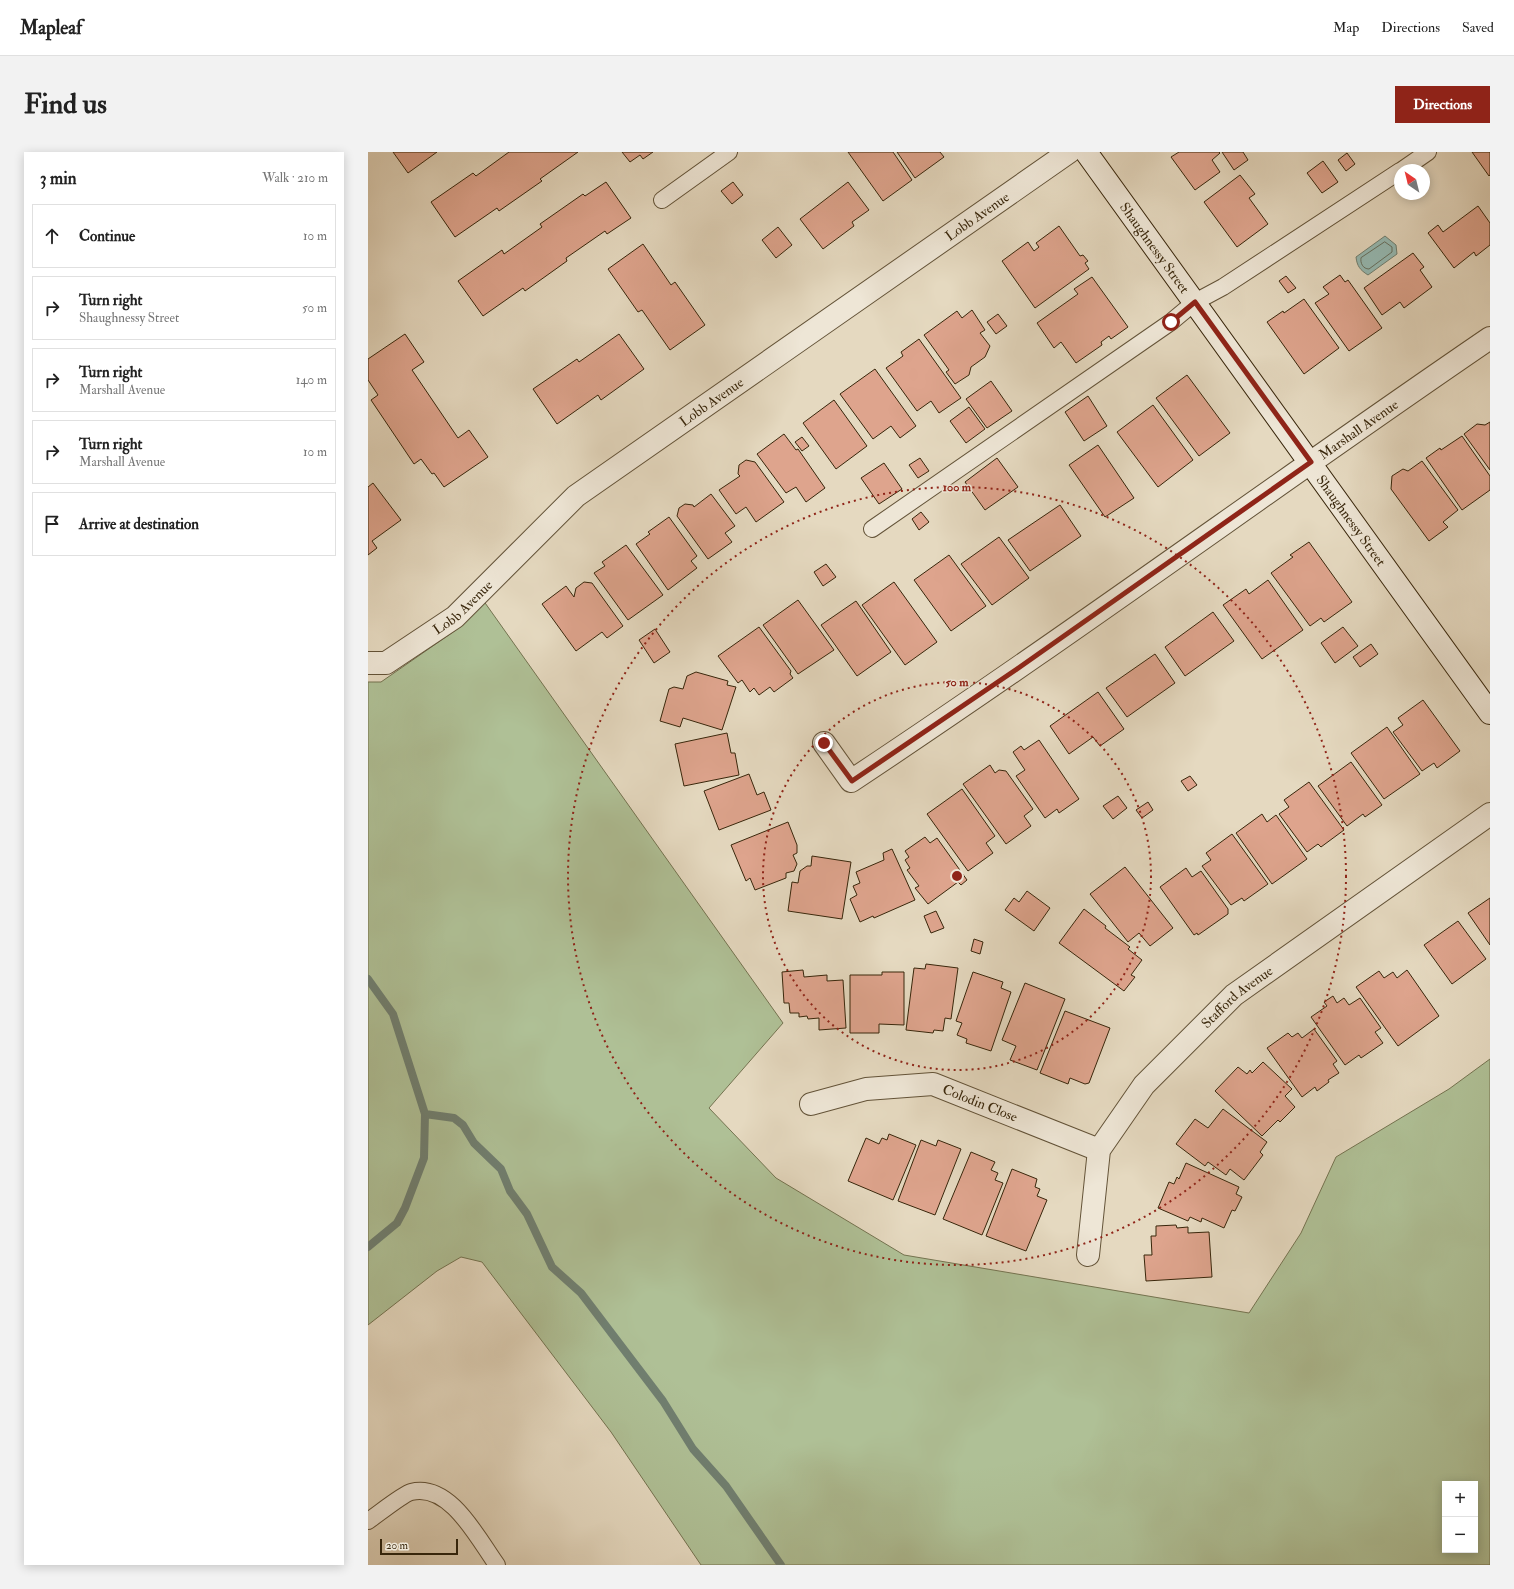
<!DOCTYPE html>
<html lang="en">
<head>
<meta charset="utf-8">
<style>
  body { margin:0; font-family:"IM FELL Double Pica",serif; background:#f2f2f2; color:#222 }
  .controls { position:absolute; right:12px; bottom:12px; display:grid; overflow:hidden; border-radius:0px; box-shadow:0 2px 10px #0003 }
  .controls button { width:36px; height:36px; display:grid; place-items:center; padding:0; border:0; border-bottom:1px solid #e0e0e0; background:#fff; color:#222; font:20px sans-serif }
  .compass { position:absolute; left:1026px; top:12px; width:36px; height:36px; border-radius:50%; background:#fff; box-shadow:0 2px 10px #0003; rotate:325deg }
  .scale { position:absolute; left:12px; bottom:10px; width:78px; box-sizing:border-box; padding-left:4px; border:2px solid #38260b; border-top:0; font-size:11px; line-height:14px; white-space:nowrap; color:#38260b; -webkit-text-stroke:3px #eee6d6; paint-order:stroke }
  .stop { position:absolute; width:12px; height:12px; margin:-9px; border:3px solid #8f2418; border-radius:50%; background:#fff }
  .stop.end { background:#8f2418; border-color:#fff; box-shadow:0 1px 4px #0008 }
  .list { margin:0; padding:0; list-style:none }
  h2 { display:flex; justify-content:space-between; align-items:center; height:52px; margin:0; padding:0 16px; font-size:17px }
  h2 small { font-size:13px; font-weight:400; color:#767676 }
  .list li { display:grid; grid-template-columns:26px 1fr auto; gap:12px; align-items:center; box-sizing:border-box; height:64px; margin:0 8px 8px; padding:0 8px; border:1px solid #e0e0e0; border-radius:0px }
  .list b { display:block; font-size:15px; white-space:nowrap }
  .list p { margin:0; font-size:13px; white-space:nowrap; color:#767676 }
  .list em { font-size:13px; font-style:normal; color:#767676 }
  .icon { flex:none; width:22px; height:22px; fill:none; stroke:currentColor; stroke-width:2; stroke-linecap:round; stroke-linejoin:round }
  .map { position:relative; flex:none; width:1122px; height:1413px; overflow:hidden; border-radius:0px }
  header { display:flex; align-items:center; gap:24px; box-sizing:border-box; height:56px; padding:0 20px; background:#fff; border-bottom:1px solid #e0e0e0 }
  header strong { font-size:19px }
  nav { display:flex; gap:22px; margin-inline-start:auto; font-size:14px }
  .intro { display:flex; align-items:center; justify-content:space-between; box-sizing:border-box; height:96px; padding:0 24px }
  h1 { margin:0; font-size:28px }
  .button { padding:10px 18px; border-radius:0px; background:#8f2418; color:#fff; font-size:14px; font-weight:700 }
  main { display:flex; gap:24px; padding:0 24px }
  aside { flex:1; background:#fff; border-radius:0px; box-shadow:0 2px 10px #0003 }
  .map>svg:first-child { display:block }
</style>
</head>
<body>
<header>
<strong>Mapleaf</strong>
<nav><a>Map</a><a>Directions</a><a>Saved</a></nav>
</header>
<div class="intro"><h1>Find us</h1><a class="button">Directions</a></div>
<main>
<aside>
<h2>3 min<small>Walk · 210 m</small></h2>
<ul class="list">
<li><svg class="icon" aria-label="ahead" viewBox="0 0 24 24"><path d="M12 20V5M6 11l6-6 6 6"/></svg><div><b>Continue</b></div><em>10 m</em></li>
<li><svg class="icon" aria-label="right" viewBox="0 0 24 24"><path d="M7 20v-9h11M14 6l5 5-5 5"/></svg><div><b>Turn right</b><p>Shaughnessy Street</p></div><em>50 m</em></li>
<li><svg class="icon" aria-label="right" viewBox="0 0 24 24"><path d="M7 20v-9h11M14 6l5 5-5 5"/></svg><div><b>Turn right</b><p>Marshall Avenue</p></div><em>140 m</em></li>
<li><svg class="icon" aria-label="right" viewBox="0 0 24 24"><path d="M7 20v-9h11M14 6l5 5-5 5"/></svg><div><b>Turn right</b><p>Marshall Avenue</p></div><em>10 m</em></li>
<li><svg class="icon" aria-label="arrive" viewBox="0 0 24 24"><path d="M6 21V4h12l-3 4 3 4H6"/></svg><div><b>Arrive at destination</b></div></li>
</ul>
</aside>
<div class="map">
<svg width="1122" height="1413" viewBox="0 0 1122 1413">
  <rect width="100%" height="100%" fill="#e5d9c0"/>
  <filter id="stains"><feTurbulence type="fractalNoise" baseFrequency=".005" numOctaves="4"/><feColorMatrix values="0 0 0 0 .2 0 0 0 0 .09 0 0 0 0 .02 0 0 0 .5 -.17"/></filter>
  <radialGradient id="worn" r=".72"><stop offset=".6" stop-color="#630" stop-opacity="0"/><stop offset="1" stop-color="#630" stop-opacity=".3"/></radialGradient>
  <path fill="#afc096" stroke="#747350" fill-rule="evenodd" d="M115 448 415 871 341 956 408 1026 536 1103 881 1161 933 1081 968 1005 1081 937 1122 907V1413H333L243 1280 114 1110 93 1105 69 1119 0 1173V530H13L95 473ZM1077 1332H1107V1398H1077Z"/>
  <path fill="#96bab3" stroke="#707f70" d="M1017 84 1028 93 1029 102 1000 123C992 118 989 114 988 105Z"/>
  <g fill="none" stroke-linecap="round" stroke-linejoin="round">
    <path stroke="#67705f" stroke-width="1" d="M1017 90 1024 95V100L1001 117C995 117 992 111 993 106Z"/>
    <path stroke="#707f70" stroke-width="8" d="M0 827 25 862 57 962 86 966 95 973 106 991 133 1017 142 1039 159 1062 184 1115 213 1141 295 1249 325 1297 358 1334 413 1413
      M0 1095 29 1071 37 1056 56 1006 57 962"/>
  </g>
  <path fill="#dea48d" stroke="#38260b" d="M25 0H69L40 21Z
    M141 0H210L172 27 174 29 131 59 129 56 87 85 63 50 105 21 108 24Z
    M254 0H285L275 7 272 3 262 10Z
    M480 0H525L544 28 515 49Z
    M529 0H572L576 5 547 26Z
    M811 0H851L852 1 844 8 852 20 827 38 803 5Z
    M854 0H875L880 8 866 18Z
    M1104 0H1122V23L1121 24Z
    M979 1 987 12 978 19 970 8Z
    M955 9 970 30 954 41 939 21Z
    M872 23 887 42 881 46 900 72 869 95 836 50Z
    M238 30 263 66 239 82 237 79 198 106 199 109 157 139 155 136 115 164 90 129 134 98 136 102 174 75 172 72 215 42 217 44Z
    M365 30 375 43 364 52 353 39Z
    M480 30 501 58 484 70 486 74 455 97 432 67Z
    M1110 54 1122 71V93L1108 104 1106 100 1086 116 1060 81 1070 73 1075 80Z
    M691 74 712 104 715 103 720 109 717 111 721 117 667 156 634 109 660 90 666 99 671 95 668 91Z
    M410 75 424 93 408 106 394 88Z
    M275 92 303 133 307 130 337 173 302 198 274 158 270 160 240 117Z
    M1045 101 1056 115 1052 118 1064 135 1036 156 1032 150 1014 163 996 136Z
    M972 123 977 130 980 128 1014 176 981 199 947 151 961 142 955 135Z
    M918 124 928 136 920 141 911 129Z
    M724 125 760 175 743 187 741 184 733 190 734 193 708 211 693 190 686 196 669 171 710 142 706 137Z
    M936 147 971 196 936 222 899 170 915 159 916 161Z
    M604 158 617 178 612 181 622 194 617 205 603 215 601 223 587 232 578 220 581 218 556 183 589 159 594 166Z
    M630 162 639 174 628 182 619 170Z
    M37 182 56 210 44 218 90 286 101 278 120 305 76 335 66 321 64 322 53 307 46 312 3 248 10 243 0 228V207Z
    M251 182 276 217 233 248 230 243 189 272 165 237 209 207 211 210Z
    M551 187 593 246 571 261 563 249 549 259 518 216 535 204 533 200Z
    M507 217 548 274 532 286 523 274 505 287 472 242Z
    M819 223 862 281 831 304 788 246Z
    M623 229 644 259 619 276 598 247Z
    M720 244 739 274 716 289 697 260Z
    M466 248 499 294 468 317 435 271Z
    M785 253 825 308 790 335 749 280Z
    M601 255 617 277 598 291 582 269Z
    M1122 270V318L1096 282 1109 272 1117 273Z
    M416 282 428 298 430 297 457 336 438 350 428 335 418 341 389 302Z
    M1094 284 1122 324V338L1094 358 1058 306 1072 296 1073 298Z
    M434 285 441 294 434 299 427 290Z
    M730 293 766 346 737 365 701 313Z
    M552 306 561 319 550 326 541 313Z
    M629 306 650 335 617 358 597 330Z
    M378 308 387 310 416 350 388 370 378 355 368 362 351 338 372 324 370 322 371 313Z
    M1054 309 1090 358 1075 370 1080 375 1061 389 1023 337 1024 324 1035 317 1040 319Z
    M516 311 534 337 511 352 493 326Z
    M5 331 33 368 4 389 9 396 0 403V335Z
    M343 342 367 374 357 381 364 390 340 407 309 364 311 356 317 352 325 353 326 355Z
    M692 353 713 384 662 419 640 388Z
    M553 360 561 370 551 378 544 367Z
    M301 365 329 404 323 409 329 416 300 438 268 392 282 382 280 380Z
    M631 385 661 426 624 453 593 412Z
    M941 390 984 450 956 470 953 466 942 474 903 421 925 405 922 403Z
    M258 393 295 443 260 468 226 421 237 414 234 410Z
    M581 403 618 454 583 479 546 428Z
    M458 412 468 425 455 434 446 420Z
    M900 428 935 478 894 507 855 453 878 437 881 442Z
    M216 430 224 431 255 474 239 486 234 480 208 499 174 452 198 434 206 445 208 436Z
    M526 430 569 490 537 513 494 453Z
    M430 448 466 498 430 522 395 473Z
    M488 449 523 500 489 524 453 473Z
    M845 460 866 489 817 524 797 495Z
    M391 475 423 519 422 522 425 526 406 540 402 535 391 543 386 536 382 540 374 528 370 531 350 504Z
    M975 475 990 494 967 511 953 491Z
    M287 477 302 500 286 511 271 488Z
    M1003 492 1010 502 992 515 985 505Z
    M787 502 807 531 759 565 738 536Z
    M328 520 360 529 359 533 368 535 354 578 315 566 312 575 292 569 301 537 306 535 315 537 319 524Z
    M730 540 756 577 732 594 725 585 701 602 682 574Z
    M1055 548 1092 599 1069 616 1066 611 1054 619 1025 580 1035 573 1030 566Z
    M1019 575 1052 622 1016 647 983 601Z
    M359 581 363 601H367L371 623 316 634 307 592Z
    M671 588 711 647 691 661 689 657 677 666 648 624 657 618 645 600 653 594 656 598Z
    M983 610 1014 653 997 665 995 662 979 674 950 634Z
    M622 613 627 621 631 618 638 619 665 657 656 664 663 674 638 692 595 632Z
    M381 622 389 643 396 640 403 658 351 678 336 639Z
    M822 624 829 633 820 639 813 629Z
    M941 630 976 678 953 695 950 692 939 700 911 662 921 655 916 648Z
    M594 637 627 684 618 691 625 701 600 719 559 662Z
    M750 644 759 656 745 667 735 654Z
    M780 650 785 658 774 666 768 658Z
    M894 662 899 670 908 663 939 707 904 732 868 681Z
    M420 670 429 693V701L425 703 429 712 426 719 418 721V726L387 738 382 726 378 729 363 693Z
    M864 682 900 732 876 749 874 746 863 753 834 714 843 708 838 701Z
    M557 685 562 691 569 686 599 728 593 733 590 730 560 752 547 736 551 734 539 718 542 716 537 708 541 705 537 699Z
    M524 697 547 748 506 766 505 764 492 770 482 747 489 743 485 734 492 731 488 720 516 708 515 701Z
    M444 704 483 710 474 767 420 759 424 730 430 731 432 719 439 714H443Z
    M757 715 805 776 782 794 771 781 760 790 722 742Z
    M818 716 824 725 833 719 860 757V762L830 783 829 781 826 783 792 735Z
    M659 739 682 756 666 779 637 758 646 746 651 750Z
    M1122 746V793L1100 761Z
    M716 757 738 774 737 776 762 795 760 797 774 808 763 823 767 825 756 839 691 791Z
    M568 759 576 776 563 781 556 764Z
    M1090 769 1118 807 1084 832 1056 793Z
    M606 787 615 790 612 802 603 799Z
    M558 812 590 816 583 867 577 866 575 879 566 878 565 881 538 878 546 816 557 817Z
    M435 818 436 825 459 823V829L475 828 478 876 451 878V866L440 867 439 864 431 865V861H422L421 851H416L414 820Z
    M1039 818 1071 864 1030 894 988 835 1011 819 1016 826 1025 820 1029 826Z
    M514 820H536V873L511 872V881H482V823H514Z
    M605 820 635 830 633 836 643 840 623 899 598 891 599 887 589 883 594 871 588 869Z
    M657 831 697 847 669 918 642 908 648 894 634 888Z
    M965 844 969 851 976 846 981 853 992 846 1013 876 1007 880 1015 891 993 906 991 903 977 913 943 865 959 854 956 850Z
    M697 859 742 876 721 931 717 932 702 926 700 932 672 921Z
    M946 877 969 909 965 912 971 921 960 928 961 930 949 939 947 935 934 945 899 896 920 881 924 885 930 881 934 886Z
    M895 910 924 937 917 944 927 955 912 970 910 968 894 984 847 939 870 915 879 922 882 918 884 921Z
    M855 957 899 990 892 1000 895 1003 876 1028 862 1017 858 1023 840 1010 837 1014 808 992 827 967 840 976Z
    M521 982 548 993 525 1048 480 1029 498 986 511 992 514 986 519 988Z
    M553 988 568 994 570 988 593 997 567 1063 530 1049Z
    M603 1000 627 1010 623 1018 630 1021 627 1028 635 1031 614 1083 575 1067Z
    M818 1011 871 1035 868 1042 874 1045 867 1059 864 1058 856 1076 834 1066 833 1070 822 1065 820 1069 790 1056 801 1030 806 1032 809 1025 811 1027Z
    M644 1017 669 1027 667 1035 672 1037 669 1044 679 1048 658 1099 618 1084Z
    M808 1073 809 1076 820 1075V1081L841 1080 844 1125 778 1129 776 1103H784L783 1084H788V1074Z"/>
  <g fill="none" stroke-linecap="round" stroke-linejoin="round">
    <defs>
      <path id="lane" d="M1034 18 1060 0
        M294 48 361 0
        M504 377 803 170 827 150 855 135 1032 19
        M0 1369C9 1363 35 1342 43 1340 82 1330 110 1387 129 1413"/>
      <g id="street">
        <path id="s1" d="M0 511H18L87 465 208 344 701 0"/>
        <path id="s2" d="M456 591 483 629C699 486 908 332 1122 186"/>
        <path id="s3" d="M443 952 498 937 565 932 731 998"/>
        <path id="s4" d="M720 1103 731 998 776 933 866 843 1122 662"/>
      </g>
      <g id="secondary">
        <path id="s5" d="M718 0 1122 561"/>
      </g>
    </defs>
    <use href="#lane" stroke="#635338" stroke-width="18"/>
    <use href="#street" stroke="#635338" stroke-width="24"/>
    <use href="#secondary" stroke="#38260b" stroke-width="24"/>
    <use href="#lane" stroke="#eee6d6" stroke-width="16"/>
    <use href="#street" stroke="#eee6d6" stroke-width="22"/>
    <use href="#secondary" stroke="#eee6d6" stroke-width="22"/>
  </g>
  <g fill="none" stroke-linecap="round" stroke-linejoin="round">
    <path stroke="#8f2418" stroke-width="5" d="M456 591 484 629 649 517 943 310 827 150 803 170"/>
  </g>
  <g fill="none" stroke="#8f2418" stroke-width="2" stroke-dasharray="2 4">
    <circle cx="589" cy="724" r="194"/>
    <circle cx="589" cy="724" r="389"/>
  </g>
  <g text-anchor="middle" stroke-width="3" stroke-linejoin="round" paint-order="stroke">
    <g font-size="14" fill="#38260b" stroke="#eee6d6">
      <text dy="5" stroke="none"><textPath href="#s1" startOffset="761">Lobb Avenue</textPath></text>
      <text dy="5" stroke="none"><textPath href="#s5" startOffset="118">Shaughnessy Street</textPath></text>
      <text dy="5" stroke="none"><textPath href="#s1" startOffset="437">Lobb Avenue</textPath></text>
      <text dy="5" stroke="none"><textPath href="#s2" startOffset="664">Marshall Avenue</textPath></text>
      <text dy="5" stroke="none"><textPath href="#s5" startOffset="454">Shaughnessy Street</textPath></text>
      <text dy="5" stroke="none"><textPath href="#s1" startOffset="113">Lobb Avenue</textPath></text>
      <text dy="5" stroke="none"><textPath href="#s4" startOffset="313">Stafford Avenue</textPath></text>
      <text dy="5" stroke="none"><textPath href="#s3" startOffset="175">Colodin Close</textPath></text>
    </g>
  </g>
  <circle cx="589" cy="724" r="6" fill="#8f2418" stroke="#eee6d6" stroke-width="2"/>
  <g font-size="12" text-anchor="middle" font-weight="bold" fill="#8f2418" stroke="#eee6d6" stroke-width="3" stroke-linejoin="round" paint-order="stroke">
    <text x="589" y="339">100 m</text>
    <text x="589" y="534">50 m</text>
  </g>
  <rect width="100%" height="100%" filter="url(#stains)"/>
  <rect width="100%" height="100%" fill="url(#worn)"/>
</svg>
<div class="controls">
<button>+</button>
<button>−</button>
</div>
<svg class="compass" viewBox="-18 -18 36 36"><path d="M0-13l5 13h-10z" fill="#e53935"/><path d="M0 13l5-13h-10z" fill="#767676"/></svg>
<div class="scale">20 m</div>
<div class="stop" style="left:803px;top:170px"></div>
<div class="stop end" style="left:456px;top:591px"></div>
</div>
</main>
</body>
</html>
